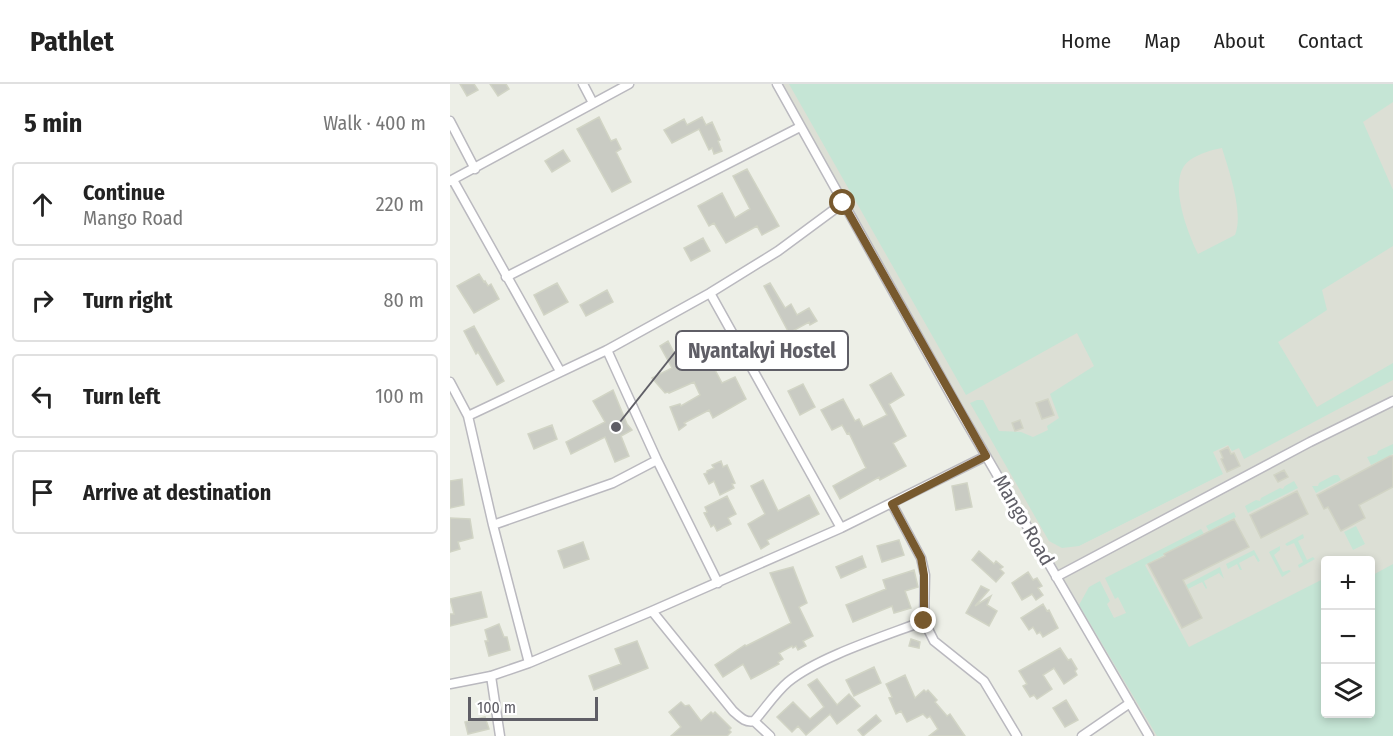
<!DOCTYPE html>
<html lang="en">
<head>
<meta charset="utf-8">
<style>
  body { margin:0; font-family:"Fira Sans Condensed",sans-serif; background:#f2f2f2; color:#222 }
  .controls { position:absolute; right:18px; bottom:18px; display:grid; overflow:hidden; border-radius:6px; box-shadow:0 3px 9px #0003 }
  .controls button { width:54px; height:54px; display:grid; place-items:center; padding:0; border:0; border-bottom:2px solid #e0e0e0; background:#fff; color:#222; font:30px sans-serif }
  .scale { position:absolute; left:18px; bottom:15px; width:130px; box-sizing:border-box; padding-left:6px; border:3px solid #5f5e66; border-top:0; font-size:16px; line-height:21px; white-space:nowrap; color:#5f5e66; -webkit-text-stroke:4px #fff; paint-order:stroke }
  .stop { position:absolute; width:18px; height:18px; margin:-14px; border:4px solid #77592e; border-radius:50%; background:#fff }
  .stop.end { background:#77592e; border-color:#fff; box-shadow:0 2px 6px #0008 }
  .list { margin:0; padding:0; list-style:none }
  h2 { display:flex; justify-content:space-between; align-items:center; height:78px; margin:0; padding:0 24px; font-size:26px }
  h2 small { font-size:20px; font-weight:400; color:#767676 }
  .list li { display:grid; grid-template-columns:39px 1fr auto; gap:18px; align-items:center; box-sizing:border-box; height:84px; margin:0 12px 12px; padding:0 12px; border:2px solid #e0e0e0; border-radius:6px }
  .list b { display:block; font-size:22px; white-space:nowrap }
  .list p { margin:0; font-size:20px; white-space:nowrap; color:#767676 }
  .list em { font-size:20px; font-style:normal; color:#767676 }
  .icon { flex:none; width:33px; height:33px; fill:none; stroke:currentColor; stroke-width:2; stroke-linecap:round; stroke-linejoin:round }
  .map { position:relative; flex:none; width:943px; height:652px; overflow:hidden }
  header { display:flex; align-items:center; gap:36px; box-sizing:border-box; height:84px; padding:0 30px; background:#fff; border-bottom:2px solid #e0e0e0 }
  header strong { font-size:28px }
  nav { display:flex; gap:33px; margin-inline-start:auto; font-size:21px }
  main { display:flex }
  aside { flex:1; background:#fff }
  .map>svg:first-child { display:block }
</style>
</head>
<body>
<header>
<strong>Pathlet</strong>
<nav><a>Home</a><a>Map</a><a>About</a><a>Contact</a></nav>
</header>
<main>
<aside>
<h2>5 min<small>Walk · 400 m</small></h2>
<ul class="list">
<li><svg class="icon" aria-label="ahead" viewBox="0 0 24 24"><path d="M12 20V5M6 11l6-6 6 6"/></svg><div><b>Continue</b><p>Mango Road</p></div><em>220 m</em></li>
<li><svg class="icon" aria-label="right" viewBox="0 0 24 24"><path d="M7 20v-9h11M14 6l5 5-5 5"/></svg><div><b>Turn right</b></div><em>80 m</em></li>
<li><svg class="icon" aria-label="left" viewBox="0 0 24 24"><path d="M17 20v-9H6M10 6l-5 5 5 5"/></svg><div><b>Turn left</b></div><em>100 m</em></li>
<li><svg class="icon" aria-label="arrive" viewBox="0 0 24 24"><path d="M6 21V4h12l-3 4 3 4H6"/></svg><div><b>Arrive at destination</b></div></li>
</ul>
</aside>
<div class="map">
<svg width="943" height="652" viewBox="0 0 943 652">
  <rect width="100%" height="100%" fill="#edefe7"/>
  <path fill="#dcdfd5" fill-rule="evenodd" d="M331 0H943V652H702L571 426ZM876 476H920V630H876Z"/>
  <path fill="#c5e5d5" fill-rule="evenodd" d="M339 0H943V18L913 38 943 106V162L872 206 877 226 828 258 867 323 943 279V296L794 375 789 364 782 367 778 361 763 368 773 390 629 462 612 464 599 457 520 319 527 316H533L549 347 571 348 583 353 598 346 597 342 609 334 600 310 644 282 627 249 516 311ZM772 64C779 87 794 129 785 151L748 170C738 149 720 104 734 82 741 72 760 66 772 64Z
    M943 360V370L921 381 917 373 927 370 928 367Z
    M884 391H888L891 396 866 409 862 402H868L869 399Z
    M844 397 848 404 798 429 795 422 806 416 810 417 811 414 830 404 833 405 835 402Z
    M784 428 786 433 759 447 756 442Z
    M906 442 915 460 903 466 894 448Z
    M751 445 754 450 695 481 739 563 875 494 876 630H920L921 492 943 480V652H707L629 521 639 503 650 497 660 517 657 520 664 534 676 529 668 513 665 515 655 494Z
    M853 450 854 454 848 457 857 476 863 473 865 475 849 484 848 481 853 478 844 459 837 462 835 460Z
    M830 462V466L824 471 833 488 839 486 841 487 832 493 819 468Z
    M804 466 810 477 808 478 804 471 789 479 792 486H790L787 480 778 485 776 480Z
    M770 483 774 495 769 489 754 497 757 504 756 505 752 498 738 505 736 501Z"/>
  <path fill="#c9cbc3" stroke="#d1d4c5" stroke-width="1.5" d="M10 0H24L28 6 17 12Z
    M40 0H56L59 5 48 12Z
    M149 33 161 57 166 55 171 65 166 68 181 98 162 108 127 45Z
    M252 33 256 41 262 38 270 56 268 57 272 67 264 70 262 64 259 66 249 45 222 59 214 46 234 35 237 41Z
    M113 66 120 77 102 88 95 77Z
    M297 85 329 142 312 151 307 142 276 159 264 139 259 142 248 122 272 109 285 134 298 126 300 125 283 92Z
    M253 154 260 167 241 177 234 164Z
    M29 190 34 198 35 197 38 202 41 200 49 215 24 229 7 202Z
    M107 199 118 218 94 231 84 211Z
    M320 199 335 224 341 220 347 231 359 224 367 237 360 241 359 238 339 249 314 202Z
    M157 206 163 218 136 232 130 221Z
    M24 242 54 297 47 301 28 268 26 270 14 247Z
    M218 257 230 280 255 267 272 299 285 293 296 315 263 334 259 326 234 339 236 341 229 346 220 323 230 320 231 322 250 311 244 298 219 309 218 308 215 309 202 294 222 284 210 262Z
    M441 289 454 311 439 320 456 352 443 359 456 382 430 396 429 393 390 415 383 402 416 384 399 349 397 350 392 341 382 346 371 326 393 315 405 337 409 335 413 343 437 331 420 301Z
    M353 300 365 323 350 331 338 307Z
    M163 306 177 340 182 346 171 352 179 372 165 378 155 353 121 370 116 358 155 338 143 317Z
    M598 315 604 331 592 335 586 319Z
    M570 336 573 344 565 347 562 339Z
    M102 341 107 355 84 365 78 350Z
    M778 363 781 370 784 369 790 382 777 388 771 375 773 374 770 367Z
    M940 372H943V403L909 421 915 434 891 447 878 423 874 425 867 411Z
    M271 377 273 383 277 381 285 399 282 400 284 404 270 411 264 397 259 400 254 390 257 389V387L264 384 262 381Z
    M834 386 838 393 828 398 824 391Z
    M12 395 14 421 0 424V397Z
    M313 396 328 427 359 411 369 430 317 456 319 460 311 465 298 440 315 430 301 402Z
    M517 399 522 423 506 426 502 402Z
    M847 407 858 430 811 454 800 431Z
    M277 412 286 430 278 434 281 440 267 447 264 441 261 443 254 429 257 428 255 423Z
    M0 434 20 435 23 454 8 458 10 465 0 468Z
    M784 435 799 463 733 496 752 534 732 544 698 480 715 472 714 470Z
    M449 456 454 471 432 478 427 462Z
    M133 458 139 475 114 484 108 467Z
    M529 467 544 480 546 477 553 483 550 485 554 489 546 498 522 476Z
    M412 472 416 483 391 494 386 483Z
    M343 483 357 519 349 523 363 552 353 557 356 562 348 566 346 562 343 564 342 562 329 569 333 575 328 578 329 580 301 595 293 580 273 593 265 581 295 561 296 562 341 539 320 489Z
    M464 486 468 503 455 507 461 524 444 529 442 522 403 538 396 521 436 505 433 496Z
    M578 488 583 496 587 494 592 502 588 504 593 511 586 516 582 510 572 516 562 499Z
    M531 502 539 506 525 522 541 512 537 521 547 527 539 542 516 529Z
    M31 508 37 533 0 542V530H4L0 515Z
    M593 520 597 527 599 526 608 544 593 553 590 548 587 550 583 543 579 546 571 534Z
    M49 540 54 553H57L60 566 39 572 35 557H38L35 546Z
    M461 555 470 558 469 564 459 562Z
    M187 557 198 584 144 606 139 592 171 580 165 565Z
    M610 564 618 576 621 575 627 585 625 587 627 591 614 600 604 584 593 591 602 605 587 615 584 611 580 613 573 602 577 600 569 587Z
    M424 583 431 599 404 612 396 596Z
    M455 591 465 614 474 606 476 608 478 606 487 616 485 618 497 632 500 630 515 652H479L488 645 480 632 477 634 473 630 457 638 451 627 446 630 439 614 442 613 436 600Z
    M367 595 387 621 399 610 410 622 387 640 380 630 356 651 348 642 342 648 327 633 343 618 360 635 374 623 358 601Z
    M616 616 628 636 615 643 603 624Z
    M231 618 235 622 239 621 251 637 261 628 263 630 265 628 281 644 279 646 281 648 277 652H221L231 643 219 628Z
    M426 631 431 637 413 652 408 646Z
    M35 633 39 645 18 650 15 638Z"/>
  <g fill="none" stroke-linecap="round" stroke-linejoin="round">
    <defs>
      <path id="street" d="M133 0 143 19
        M327 0 507 322 699 652
        M0 37 25 85
        M3 96 110 287
        M0 97 179 0
        M56 193 350 43
        M260 209 391 444
        M157 266 207 376 268 499
        M0 298 18 332 43 441 79 579
        M18 332 157 266 260 209 328 167 393 119
        M442 420 471 474 475 491 474 537 484 557 534 597 567 652
        M43 441 163 399 207 376
        M606 493 860 358 943 317
        M202 527 283 627C290 633 295 639 304 637L320 652
        M41 592 50 652
        M0 600 41 592 79 579 202 527 391 444 536 372
        M304 637C315 625 325 609 338 598 368 573 435 552 474 537
        M632 652 680 619"/>
    </defs>
    <use href="#street" stroke="#bab9bf" stroke-width="11"/>
    <use href="#street" stroke="#fff" stroke-width="8"/>
  </g>
  <g fill="none" stroke-linecap="round" stroke-linejoin="round">
    <path stroke="#77592e" stroke-width="8" d="M393 119 536 372 442 420 471 474 474 491V537"/>
  </g>
  <g text-anchor="middle" stroke-width="6" stroke-linejoin="round" paint-order="stroke">
    <g font-size="20" fill="#5f5e66" stroke="#fff">
      <text transform="translate(574 436) rotate(60)" y="7">Mango Road</text>
    </g>
  </g>
  <path fill="none" stroke="#5f5e66" stroke-width="2" d="M166 343L226 267"/>
  <circle fill="#5f5e66" stroke="#fff" stroke-width="2" cx="166" cy="343" r="6"/>
  <rect fill="#fff" stroke="#5f5e66" stroke-width="2" x="226" y="247" width="172" height="39" rx="6"/>
  <g font-size="21" text-anchor="middle" font-weight="bold" fill="#5f5e66">
    <text x="312" y="274">Nyantakyi Hostel</text>
  </g>
</svg>
<div class="controls">
<button>+</button>
<button>−</button>
<button><svg class="icon" aria-label="layers" viewBox="0 0 24 24"><path d="M12 4l9 5-9 5-9-5zM3 14l9 5 9-5"/></svg></button>
</div>
<div class="scale">100 m</div>
<div class="stop" style="left:393px;top:119px"></div>
<div class="stop end" style="left:474px;top:537px"></div>
</div>
</main>
</body>
</html>
